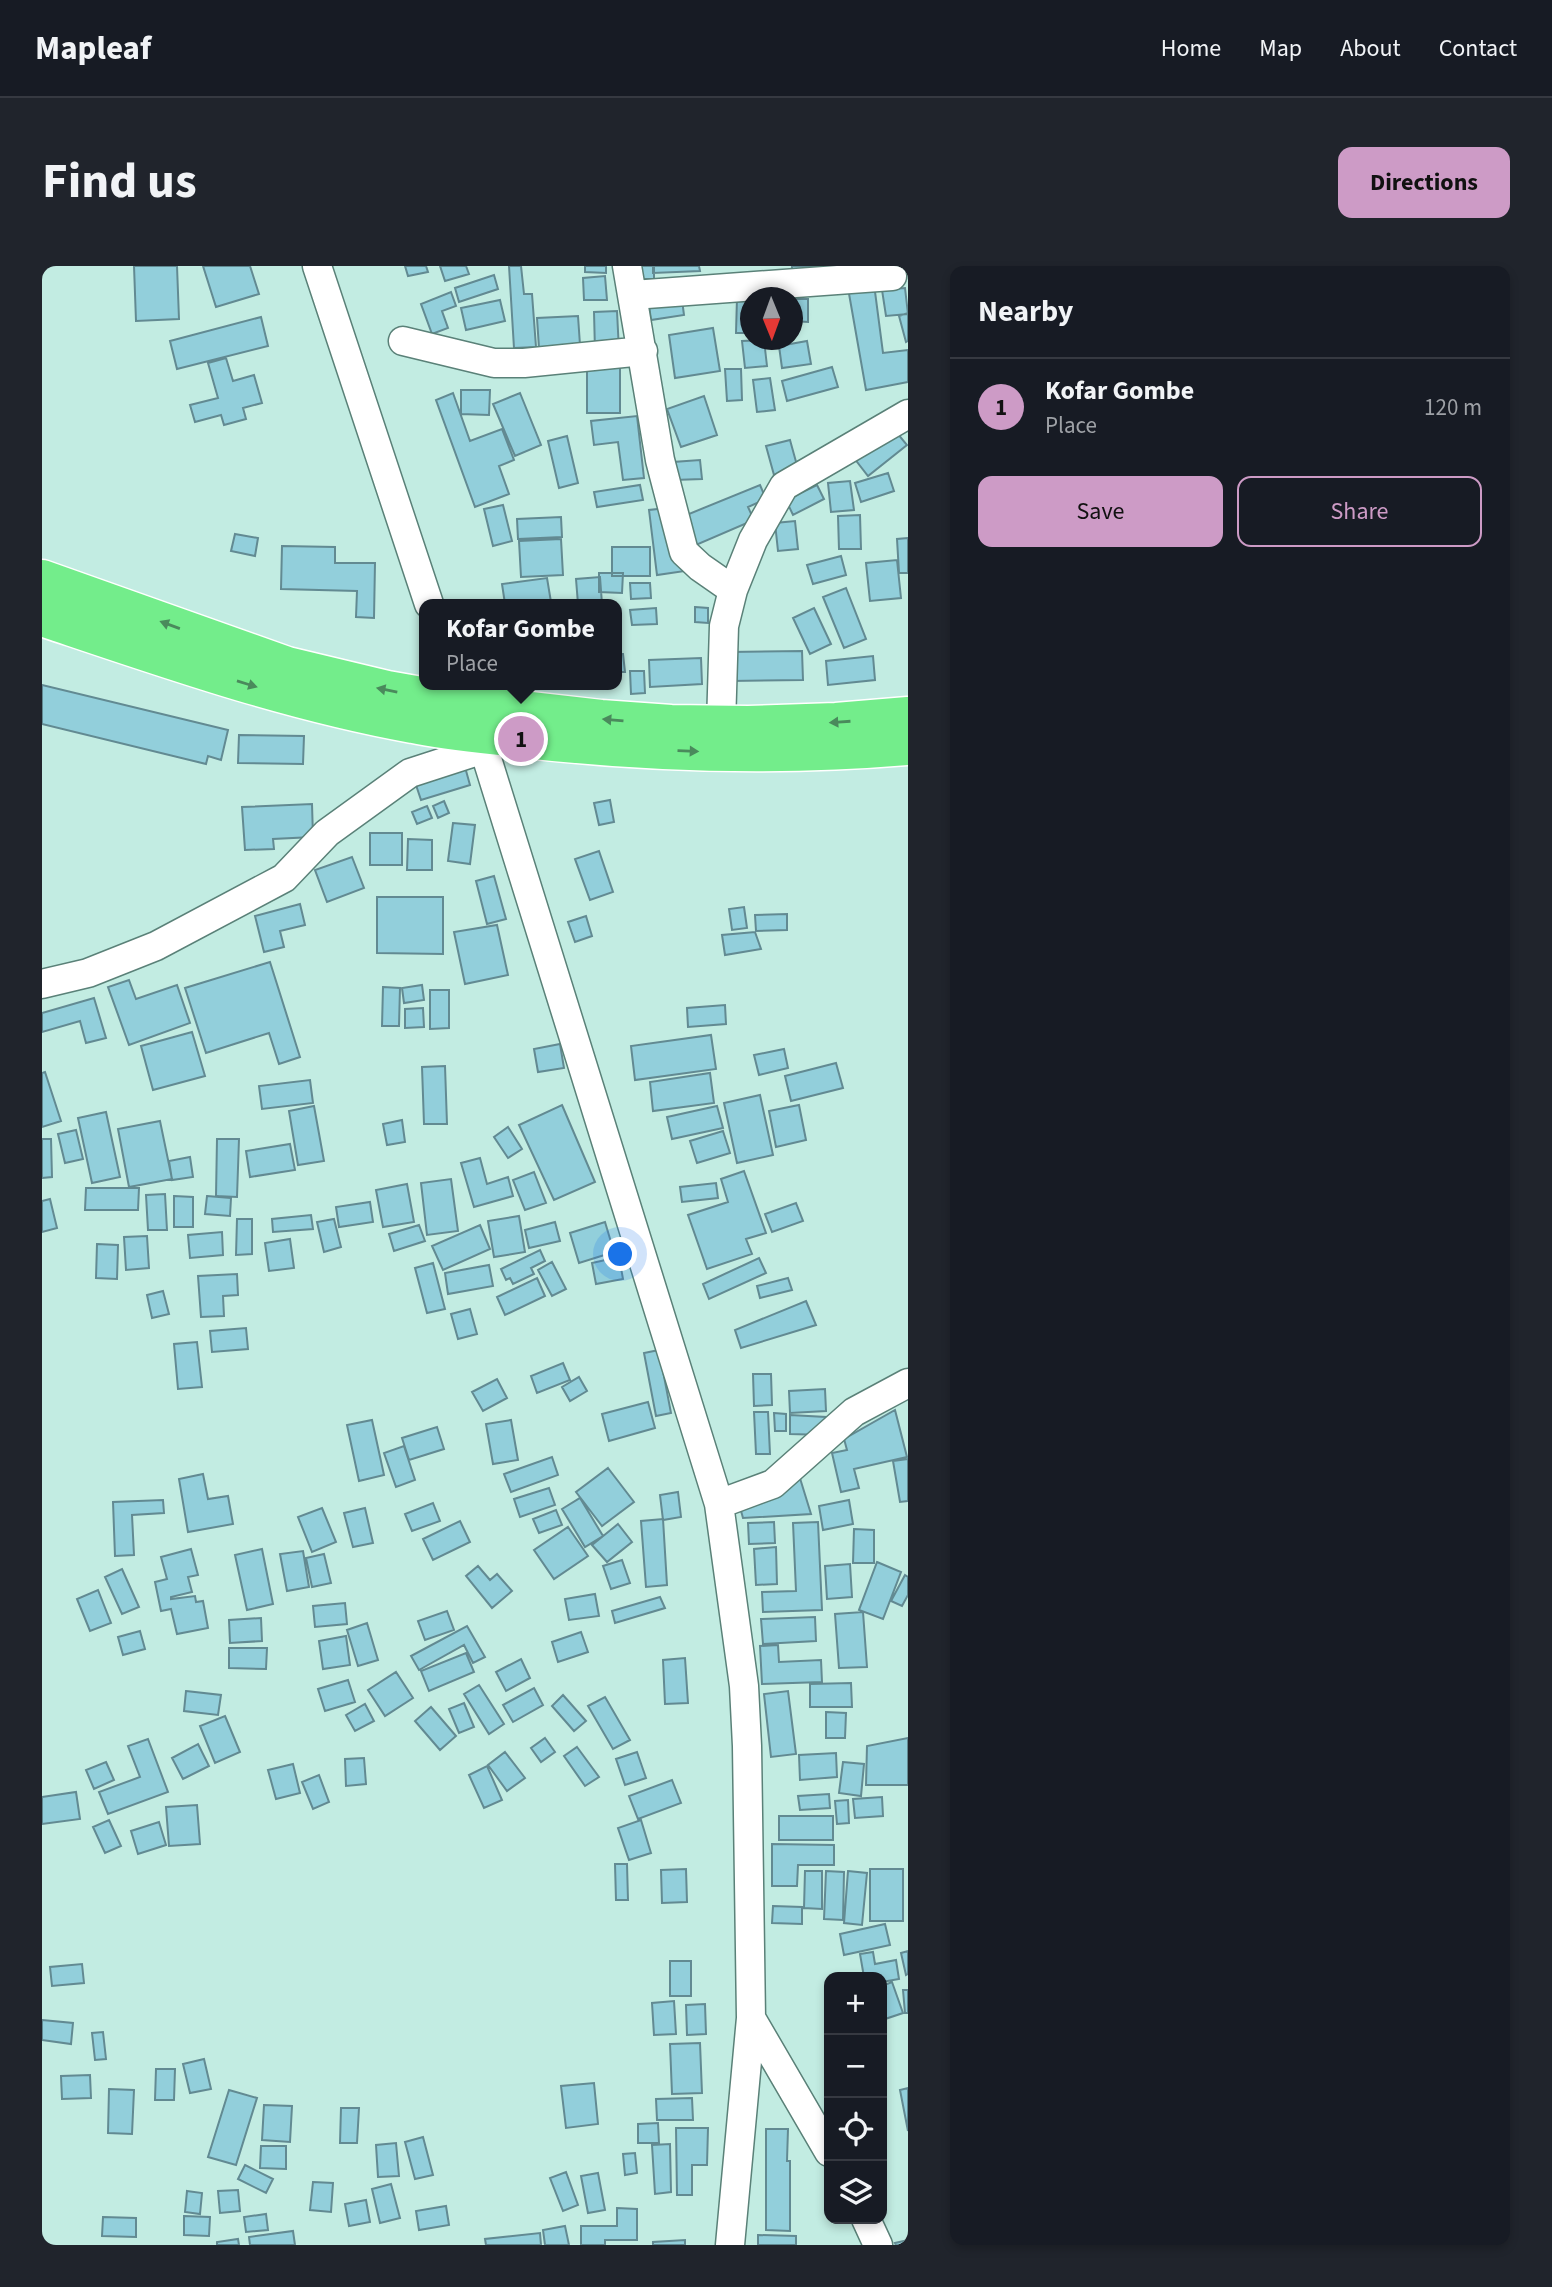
<!DOCTYPE html>
<html lang="en">
<head>
<meta charset="utf-8">
<style>
  body { margin:0; font-family:"Source Sans 3",sans-serif; background:#20242c; color:#f1f3f6 }
  .controls { position:absolute; right:21px; bottom:21px; display:grid; overflow:hidden; border-radius:14px; box-shadow:0 4px 10px #0003 }
  .controls button { width:63px; height:63px; display:grid; place-items:center; padding:0; border:0; border-bottom:2px solid #363941; background:#171b24; color:#f1f3f6; font:35px sans-serif }
  .compass { position:absolute; left:698px; top:21px; width:63px; height:63px; border-radius:50%; background:#171b24; box-shadow:0 4px 10px #0003; rotate:179deg }
  .you { position:absolute; left:579px; top:989px; width:24px; height:24px; margin:-18px; border:5px solid #fff; border-radius:50%; background:#1a73e8; box-shadow:0 0 0 10px #1a73e833 }
  .badge { display:grid; place-items:center; width:46px; height:46px; border-radius:50%; background:#cd9bc6; color:#111; font-size:23px; font-weight:700 }
  .pin { position:absolute; translate:-50% -50%; border:4px solid #fff; box-shadow:0 2px 7px #0006 }
  .popup { position:absolute; left:377px; top:333px; width:203px; height:91px; box-sizing:border-box; display:grid; place-content:center; border-radius:14px; background:#171b24; filter:drop-shadow(0 2px 5px #0005); font-size:23px; white-space:nowrap; color:#9ea1a6 }
  .popup b { font-size:26px; color:#f1f3f6 }
  .popup::after { content:''; position:absolute; left:50%; top:100%; margin-left:-14px; border:14px solid transparent; border-top-color:#171b24 }
  .list { margin:0; padding:0; list-style:none }
  h2 { display:flex; justify-content:space-between; align-items:center; height:91px; margin:0; padding:0 28px; font-size:30px }
  h2 small { font-size:23px; font-weight:400; color:#9ea1a6 }
  .list li { display:grid; grid-template-columns:46px 1fr auto; gap:21px; align-items:center; box-sizing:border-box; height:98px; padding:0 28px; border-top:2px solid #363941 }
  .list b { display:block; font-size:26px; white-space:nowrap }
  .list p { margin:0; font-size:23px; white-space:nowrap; color:#9ea1a6 }
  .list em { font-size:23px; font-style:normal; color:#9ea1a6 }
  .actions { display:flex; gap:14px; padding:21px 28px }
  .actions a { flex:1; padding:16px 0; border:2px solid #cd9bc6; border-radius:14px; text-align:center; font-size:24px; color:#cd9bc6 }
  .actions .main { background:#cd9bc6; color:#111 }
  .icon { flex:none; width:38px; height:38px; fill:none; stroke:currentColor; stroke-width:2; stroke-linecap:round; stroke-linejoin:round }
  .map { position:relative; flex:none; width:866px; height:1979px; overflow:hidden; border-radius:14px }
  header { display:flex; align-items:center; gap:42px; box-sizing:border-box; height:98px; padding:0 35px; background:#171b24; border-bottom:2px solid #363941 }
  header strong { font-size:33px }
  nav { display:flex; gap:38px; margin-inline-start:auto; font-size:24px }
  .intro { display:flex; align-items:center; justify-content:space-between; box-sizing:border-box; height:168px; padding:0 42px }
  h1 { margin:0; font-size:49px }
  .button { padding:18px 32px; border-radius:14px; background:#cd9bc6; color:#111; font-size:24px; font-weight:700 }
  main { display:flex; gap:42px; padding:0 42px }
  aside { flex:1; background:#171b24; border-radius:14px; box-shadow:0 4px 10px #0003 }
  .map>svg:first-child { display:block }
</style>
</head>
<body>
<header>
<strong>Mapleaf</strong>
<nav><a>Home</a><a>Map</a><a>About</a><a>Contact</a></nav>
</header>
<div class="intro"><h1>Find us</h1><a class="button">Directions</a></div>
<main>
<div class="map">
<svg width="866" height="1979" viewBox="0 0 866 1979">
  <rect width="100%" height="100%" fill="#c2ece2"/>
  <path fill="#92cfdb" stroke="#628a92" stroke-width="2" d="M92 0H135L137 53 94 55Z
    M161 0H208L217 28 174 41Z
    M363 0H384L386 6 366 10Z
    M398 0H424L427 8 403 15Z
    M467 0H479L482 28H490L494 81 472 82Z
    M543 0H564V7L543 6Z
    M591 0H612V13H592Z
    M611 0H657L658 5 611 7Z
    M750 0H818V1L750 3Z
    M452 9 456 23 417 36 413 22Z
    M563 10 565 34H542L541 12Z
    M832 18 841 87 866 84V116L824 124 806 22Z
    M863 22 866 48 844 50 840 24Z
    M409 26 414 40 400 45 406 62 390 68 379 38Z
    M695 32H708V67H694Z
    M750 33H766V56L750 55Z
    M458 34 463 55 424 64 419 42Z
    M640 34 642 49 609 54 607 39Z
    M575 45 577 85H553L552 46Z
    M866 47V75L864 76 857 50Z
    M536 50 538 79 497 82 495 52Z
    M219 51 226 80 135 103 128 75Z
    M671 62 678 105 633 112 627 69Z
    M722 74 725 100 703 102 700 75Z
    M765 75 769 98 740 102 737 80Z
    M184 92 191 115 212 109 220 137 201 142 204 153 182 159 179 149 153 156 148 139 176 132 166 97Z
    M545 101H578V147H545Z
    M790 101 796 121 745 135 740 115Z
    M683 103H699L700 134 685 135Z
    M728 112 733 144 715 146 711 114Z
    M419 124H448L447 149 419 148Z
    M411 127 428 175 460 163 472 194 457 200 467 228 433 241 394 134Z
    M478 127 499 179 473 190 451 138Z
    M662 130 675 169 639 181 625 143Z
    M595 150 602 212 581 214 576 176 552 179 549 155Z
    M851 162 865 179 826 210 812 192Z
    M525 170 536 217 517 222 506 175Z
    M748 174 756 203 732 209 724 180Z
    M658 194 660 213 632 214 631 196Z
    M846 207 852 225 819 236 813 217Z
    M808 215 812 244 789 246 786 217Z
    M598 219 601 234 555 241 552 226Z
    M718 219 724 233 706 241 712 254 654 279 642 250Z
    M775 219 782 233 751 249 744 234Z
    M461 239 470 275 451 280 442 243Z
    M634 241 643 305 615 309 607 244Z
    M818 249 819 283H797L796 250Z
    M519 251 520 271 476 273 475 253Z
    M753 255 756 283 736 285 733 257Z
    M193 268 216 272 213 290 189 285Z
    M866 272V307H857L855 273Z
    M519 273 521 309 479 311 477 275Z
    M240 280 293 281V297H333L332 352 314 351 315 325 239 323Z
    M570 281H608V310H570Z
    M799 290 804 309 771 318 765 299Z
    M855 294 859 332 828 335 824 297Z
    M557 307H581L580 327 557 326Z
    M558 311 560 338H536L534 313Z
    M505 312 509 336 463 338 460 318Z
    M588 317H608L609 332 589 333Z
    M804 322 824 373 802 382 781 331Z
    M653 341 666 342V357L653 356Z
    M614 342 615 358 590 359 588 344Z
    M772 342 789 378 768 388 751 352Z
    M760 385 761 414 688 415 687 386Z
    M575 388H581L583 406H575Z
    M831 390 833 414 786 419 784 395Z
    M659 392 660 418 608 421 607 394Z
    M588 405H602L603 427 589 428Z
    M0 419 186 464 179 494 166 490 164 498 0 458Z
    M197 469 262 470 261 498 196 497Z
    M423 501 428 519 379 534 373 516Z
    M568 534 572 556 557 559 552 537Z
    M402 535 407 547 396 552 391 540Z
    M270 538 271 571 231 573 232 583 203 584 200 541Z
    M385 540 390 552 375 558 370 546Z
    M411 557 433 559 428 598 406 595Z
    M328 567H360V599H328Z
    M366 573 390 574V604H365Z
    M557 585 571 626 548 634 533 593Z
    M310 591 322 622 285 636 273 604Z
    M452 610 464 653 445 658 434 615Z
    M335 631H401V688L335 687Z
    M258 638 263 659 238 665 242 681 222 686 213 650Z
    M702 641 705 662 690 664 687 643Z
    M745 648V664L714 665 713 649Z
    M544 650 550 670 533 676 526 656Z
    M455 659 466 709 423 718 412 666Z
    M713 666 719 683 683 689 680 669Z
    M228 696 258 791 237 798 227 767 164 787 143 722Z
    M87 714 94 733 135 719 148 757 87 779 66 721Z
    M380 719 382 734 362 737 360 722Z
    M341 721 358 722 357 760H340Z
    M388 724H407V762L388 763Z
    M52 732 64 772 44 777 38 755 0 766V747Z
    M683 739 684 758 646 761 645 742Z
    M381 742 382 761 363 762V743Z
    M150 766 163 810 111 824 99 780Z
    M669 769 674 803 593 814 589 780Z
    M518 778 522 802 496 806 492 783Z
    M742 783 746 802 717 809 712 789Z
    M794 797 801 822 749 835 743 810Z
    M403 800 405 858H382L380 801Z
    M3 806 19 855 0 861V807Z
    M668 807 672 837 611 845 608 816Z
    M268 814 271 837 220 843 217 820Z
    M718 829 731 889 695 897 682 837Z
    M520 839 553 916 512 934 477 859Z
    M757 839 764 874 734 881 727 845Z
    M272 840 282 895 256 899 247 845Z
    M675 840 681 862 630 873 625 851Z
    M64 846 78 911 50 917 36 852Z
    M360 854 363 876 345 879 341 858Z
    M118 855 130 913 87 921 76 863Z
    M466 861 480 883 466 892 452 871Z
    M34 864 41 893 23 897 16 868Z
    M681 865 688 887 655 897 648 875Z
    M0 873H9L10 911 0 912Z
    M175 873H197L195 931 174 930Z
    M248 878 253 904 208 911 204 885Z
    M148 891 151 911 130 914 127 895Z
    M438 892 445 918 466 911 471 930 432 941 419 897Z
    M702 905 724 967 704 973 710 988 665 1003 646 949 686 936 679 913Z
    M492 906 504 937 483 944 471 914Z
    M409 913 416 965 385 969 379 917Z
    M674 917 676 932 640 936 638 921Z
    M365 918 372 956 341 961 334 924Z
    M44 922H97L96 944H43Z
    M123 928 125 964H106L104 929Z
    M132 930 151 931V961H132Z
    M165 930 189 932 188 950 163 948Z
    M8 933 15 962 0 966V935Z
    M328 936 331 956 297 961 294 941Z
    M754 937 761 955 730 966 723 948Z
    M269 949 271 963 231 966 230 953Z
    M477 950 483 986 452 991 446 955Z
    M195 953H210V988L194 989Z
    M292 953 299 981 282 986 275 956Z
    M513 956 518 975 487 982 483 964Z
    M563 956 572 986 537 997 528 967Z
    M377 959 383 975 352 985 347 968Z
    M438 959 448 983 401 1004 390 980Z
    M180 966 181 989 148 992 146 969Z
    M105 970 107 1002 84 1004 82 971Z
    M248 973 252 1002 227 1005 223 977Z
    M55 978 76 979 75 1013 54 1012Z
    M498 984 503 995 489 1002 492 1008 471 1018 468 1012 464 1014 459 1003Z
    M577 991 581 1013 554 1018 550 997Z
    M717 992 724 1007 667 1033 661 1018Z
    M510 996 524 1023 510 1030 496 1004Z
    M391 997 403 1043 385 1047 373 1002Z
    M447 999 451 1020 406 1028 403 1007Z
    M195 1008 196 1029 181 1030 182 1050 159 1051 156 1010Z
    M495 1012 503 1030 463 1049 455 1031Z
    M746 1012 750 1024 718 1032 715 1020Z
    M121 1025 127 1048 110 1052 105 1029Z
    M764 1035 774 1059 699 1082 693 1064Z
    M428 1043 435 1068 416 1073 409 1048Z
    M204 1062 206 1083 170 1086 168 1065Z
    M155 1076 160 1121 136 1123 132 1078Z
    M617 1084 629 1147 614 1150 602 1087Z
    M521 1097 528 1114 495 1127 489 1110Z
    M711 1108H729L730 1139 712 1140Z
    M537 1111 545 1125 528 1135 520 1121Z
    M455 1113 465 1132 441 1145 430 1126Z
    M783 1123 784 1145 748 1147 747 1125Z
    M606 1136 613 1162 567 1175 560 1148Z
    M853 1144 865 1191 812 1203 817 1222 799 1226 790 1187 805 1184 802 1173Z
    M712 1146H726L728 1188H714Z
    M732 1147 744 1148V1165H733Z
    M748 1149 784 1151 783 1169 748 1168Z
    M330 1154 342 1209 317 1215 305 1159Z
    M469 1154 476 1194 451 1198 444 1158Z
    M395 1161 402 1183 367 1194 360 1172Z
    M362 1180 373 1214 354 1221 342 1187Z
    M510 1191 516 1209 469 1226 462 1208Z
    M866 1193V1235L858 1236 851 1195Z
    M566 1202 592 1236 560 1260 534 1226Z
    M161 1208 166 1233 186 1230 191 1258 146 1266 137 1213Z
    M757 1209 769 1248 701 1252 696 1234Z
    M507 1222 513 1239 478 1251 472 1233Z
    M636 1226 639 1251 621 1254 618 1229Z
    M538 1232 561 1270 543 1281 520 1243Z
    M121 1234 122 1247 90 1249 92 1289 73 1290 71 1236Z
    M807 1234 811 1258 781 1264 777 1240Z
    M391 1237 398 1255 370 1265 363 1248Z
    M280 1242 294 1276 270 1286 256 1251Z
    M323 1242 331 1277 311 1281 302 1247Z
    M514 1244 520 1259 497 1267 491 1253Z
    M621 1253 625 1319 604 1321 599 1255Z
    M418 1255 428 1276 391 1294 381 1273Z
    M732 1256 733 1277 707 1278 706 1257Z
    M776 1256 780 1344 721 1346 720 1326 754 1325 751 1257Z
    M576 1258 590 1276 565 1296 550 1279Z
    M526 1261 546 1290 512 1313 492 1284Z
    M812 1263 832 1264V1297H811Z
    M734 1281 735 1318 714 1319 712 1283Z
    M149 1283 156 1309 146 1311 150 1326 129 1331V1333L153 1330 154 1336 161 1335 166 1362 135 1368 129 1343 119 1345 113 1316 125 1313 119 1291Z
    M220 1283 231 1338 205 1344 193 1289Z
    M261 1285 267 1321 245 1325 238 1288Z
    M282 1288 289 1317 270 1321 264 1292Z
    M580 1294 588 1317 569 1323 561 1300Z
    M835 1296 859 1306 841 1353 817 1344Z
    M808 1298 810 1331 785 1333 783 1300Z
    M436 1300 448 1314 455 1308 470 1325 450 1342 424 1310Z
    M80 1303 97 1341 80 1348 63 1311Z
    M863 1309 866 1311V1329L860 1340 849 1335Z
    M56 1324 69 1357 48 1365 35 1333Z
    M553 1328 557 1350 527 1354 523 1333Z
    M618 1331 623 1342 573 1357 570 1345Z
    M303 1337 305 1358 273 1361 271 1340Z
    M405 1345 412 1364 383 1374 376 1355Z
    M821 1346 825 1401 797 1402 793 1348Z
    M773 1351 774 1375 721 1378 719 1353Z
    M219 1352 220 1375 188 1377 187 1354Z
    M325 1357 336 1394 316 1400 305 1364Z
    M425 1360 443 1391 431 1397 422 1379 377 1404 369 1390Z
    M98 1365 103 1383 81 1389 76 1371Z
    M539 1366 546 1386 516 1396 510 1376Z
    M304 1370 308 1399 281 1403 277 1375Z
    M736 1379 737 1396 779 1394 780 1416 720 1418 718 1380Z
    M187 1382H225L224 1403 187 1402Z
    M424 1387 432 1406 387 1425 379 1405Z
    M643 1392 646 1437 623 1438 621 1394Z
    M479 1393 488 1412 464 1425 454 1406Z
    M354 1406 371 1432 343 1450 326 1424Z
    M306 1414 313 1436 283 1445 276 1423Z
    M809 1417 810 1441H768V1418Z
    M437 1419 462 1458 447 1468 422 1428Z
    M492 1422 501 1439 471 1456 461 1439Z
    M144 1425 179 1429 176 1449 142 1445Z
    M746 1425 754 1488 729 1491 722 1428Z
    M521 1429 544 1455 532 1465 510 1440Z
    M563 1431 588 1474 571 1483 546 1440Z
    M422 1437 432 1461 417 1467 407 1443Z
    M323 1438 332 1455 313 1465 304 1449Z
    M389 1441 414 1470 398 1484 373 1455Z
    M784 1446 804 1447 803 1472H784Z
    M183 1450 198 1486 173 1497 158 1460Z
    M503 1472 513 1486 499 1496 489 1482Z
    M866 1472V1519H824L825 1480Z
    M106 1473 126 1526 66 1548 57 1526 98 1511 86 1480Z
    M156 1478 167 1500 141 1513 130 1492Z
    M535 1481 557 1511 543 1520 522 1490Z
    M463 1486 483 1512 465 1525 446 1499Z
    M595 1486 604 1512 583 1519 574 1493Z
    M794 1487 795 1511 758 1514 757 1489Z
    M322 1492 324 1518 304 1520 303 1493Z
    M64 1496 72 1514 52 1523 44 1504Z
    M801 1496 822 1498 819 1530 797 1527Z
    M251 1498 258 1527 234 1533 226 1504Z
    M445 1500 460 1534 442 1542 427 1509Z
    M277 1509 287 1536 271 1543 260 1516Z
    M630 1514 639 1537 596 1553 587 1530Z
    M34 1526 38 1553 0 1558V1531Z
    M787 1528 788 1542 758 1544 756 1530Z
    M840 1531 841 1550 813 1552 811 1533Z
    M806 1534 807 1557 795 1558 793 1535Z
    M155 1539 158 1578 127 1580 124 1541Z
    M737 1550H791V1574H737Z
    M67 1554 79 1580 63 1587 51 1561Z
    M599 1554 609 1587 587 1594 576 1562Z
    M117 1556 124 1579 96 1588 89 1565Z
    M730 1578 792 1579V1599H756L755 1620H730Z
    M573 1598H585L586 1634H574Z
    M644 1603 645 1636 620 1637 619 1604Z
    M828 1603H861V1655H828Z
    M763 1605H780V1643L762 1642Z
    M784 1605 802 1606 801 1654 782 1653Z
    M806 1605 825 1607 820 1659 802 1657Z
    M731 1640 760 1641V1658L730 1657Z
    M843 1658 848 1679 802 1689 798 1668Z
    M866 1685V1708L864 1709 859 1687Z
    M831 1686 833 1698 854 1694 857 1713 840 1716V1711H822L818 1688Z
    M628 1695H649V1730H628Z
    M40 1698 42 1717 10 1720 8 1701Z
    M850 1716 861 1747 840 1754V1720Z
    M861 1724H866V1747H863Z
    M632 1735 634 1768 612 1769 610 1737Z
    M663 1738 664 1768 645 1769 644 1739Z
    M0 1754 31 1757 29 1778 0 1774Z
    M61 1766 64 1793 53 1794 50 1767Z
    M658 1777 660 1827 630 1828 628 1778Z
    M162 1793 169 1823 148 1827 141 1798Z
    M114 1803H133L132 1834H113Z
    M48 1809 49 1832 20 1833 19 1810Z
    M552 1817 556 1858 524 1862 519 1820Z
    M866 1822V1865L858 1824Z
    M67 1823 92 1824 90 1868 66 1867Z
    M187 1824 215 1832 194 1899 166 1891Z
    M650 1832 651 1854H615L614 1833Z
    M222 1839 250 1840 248 1876 220 1874Z
    M299 1842H317L315 1877H298Z
    M616 1857 617 1877H596V1858Z
    M634 1862H666L665 1899H650V1929H635Z
    M724 1863H746L745 1895H748V1965L724 1964Z
    M381 1871 391 1909 373 1913 363 1876Z
    M354 1877 357 1910 336 1911 334 1879Z
    M628 1878 629 1926 613 1928 610 1879Z
    M219 1880H244V1903L218 1902Z
    M593 1887 595 1907 583 1909 581 1888Z
    M203 1899 231 1913 224 1927 196 1913Z
    M524 1906 536 1939 521 1945 508 1912Z
    M556 1907 563 1944 546 1947 539 1910Z
    M271 1916 291 1917 289 1946 268 1944Z
    M349 1918 358 1952 338 1957 330 1923Z
    M196 1924 198 1945 178 1947 176 1925Z
    M145 1925 160 1927 158 1948 143 1946Z
    M324 1934 328 1956 307 1960 303 1938Z
    M404 1940 407 1959 377 1964 374 1945Z
    M575 1942 595 1943V1974H563V1979H539V1960H575Z
    M224 1948 226 1964 204 1966 202 1951Z
    M142 1950 168 1951 167 1970 142 1969Z
    M61 1951 94 1952V1971L60 1970Z
    M523 1960 527 1979H503L501 1964Z
    M251 1965 253 1979H208L207 1971Z
    M498 1967 499 1979H444L443 1973Z
    M716 1969 754 1970V1979H716Z
    M196 1973 197 1979H175V1976Z
    M643 1974V1979H611V1976Z
    M866 1974V1979H854L853 1977Z"/>
  <g fill="none" stroke-linecap="round" stroke-linejoin="round">
    <defs>
      <path id="street" d="M275 0 387 338
        M585 0 618 194 642 286 658 301 691 324
        M591 29 850 10
        M361 75 452 97H482L601 85
        M679 459 682 360 691 324 711 274 742 220 866 148
        M442 468V483L677 1238 702 1420 705 1480 709 1752 688 1979
        M0 718 46 707 114 680 242 612 285 567 368 507 442 483
        M677 1238 731 1218 812 1146 866 1117
        M709 1752 787 1886
        M824 1953 836 1979"/>
      <path id="highway" d="M0 313 245 400 345 424 419 437 559 453 629 458 706 459 794 456 866 450
        M0 351C122 392 244 435 371 458 405 465 440 468 475 472 605 487 736 491 866 480"/>
    </defs>
    <use href="#street" stroke="#5a8178" stroke-width="31"/>
    <use href="#highway" stroke="#fff" stroke-width="41"/>
    <use href="#street" stroke="#fff" stroke-width="28"/>
    <use href="#highway" stroke="#73ed8b" stroke-width="38"/>
  </g>
  <defs><path id="oneway-solid" d="M-6-.8H1V-3.2L6.5 0L1 3.2V.8H-6Z" transform="scale(1.75)"/></defs>
  <g fill="#4a8a5c">
    <use href="#oneway-solid" transform="translate(128 359) rotate(-160)"/>
    <use href="#oneway-solid" transform="translate(205 418) rotate(17)"/>
    <use href="#oneway-solid" transform="translate(345 424) rotate(-169)"/>
    <use href="#oneway-solid" transform="translate(571 454) rotate(-175)"/>
    <use href="#oneway-solid" transform="translate(798 456) rotate(176)"/>
    <use href="#oneway-solid" transform="translate(646 485) rotate(2)"/>
  </g>
</svg>
<div class="controls">
<button>+</button>
<button>−</button>
<button><svg class="icon" aria-label="locate" viewBox="0 0 24 24"><circle cx="12" cy="12" r="6"/><path d="M12 2v4M12 18v4M2 12h4M18 12h4"/></svg></button>
<button><svg class="icon" aria-label="layers" viewBox="0 0 24 24"><path d="M12 4l9 5-9 5-9-5zM3 14l9 5 9-5"/></svg></button>
</div>
<svg class="compass" viewBox="-18 -18 36 36"><path d="M0-13l5 13h-10z" fill="#e53935"/><path d="M0 13l5-13h-10z" fill="#9ea1a6"/></svg>
<div class="you"></div>
<div class="pin badge" style="left:479px;top:473px">1</div>
<div class="popup"><b>Kofar Gombe</b>Place</div>
</div>
<aside>
<h2>Nearby<small></small></h2>
<ul class="list">
<li><span class="badge">1</span><div><b>Kofar Gombe</b><p>Place</p></div><em>120 m</em></li>
</ul>
<div class="actions"><a class="main">Save</a><a>Share</a></div>
</aside>
</main>
</body>
</html>
